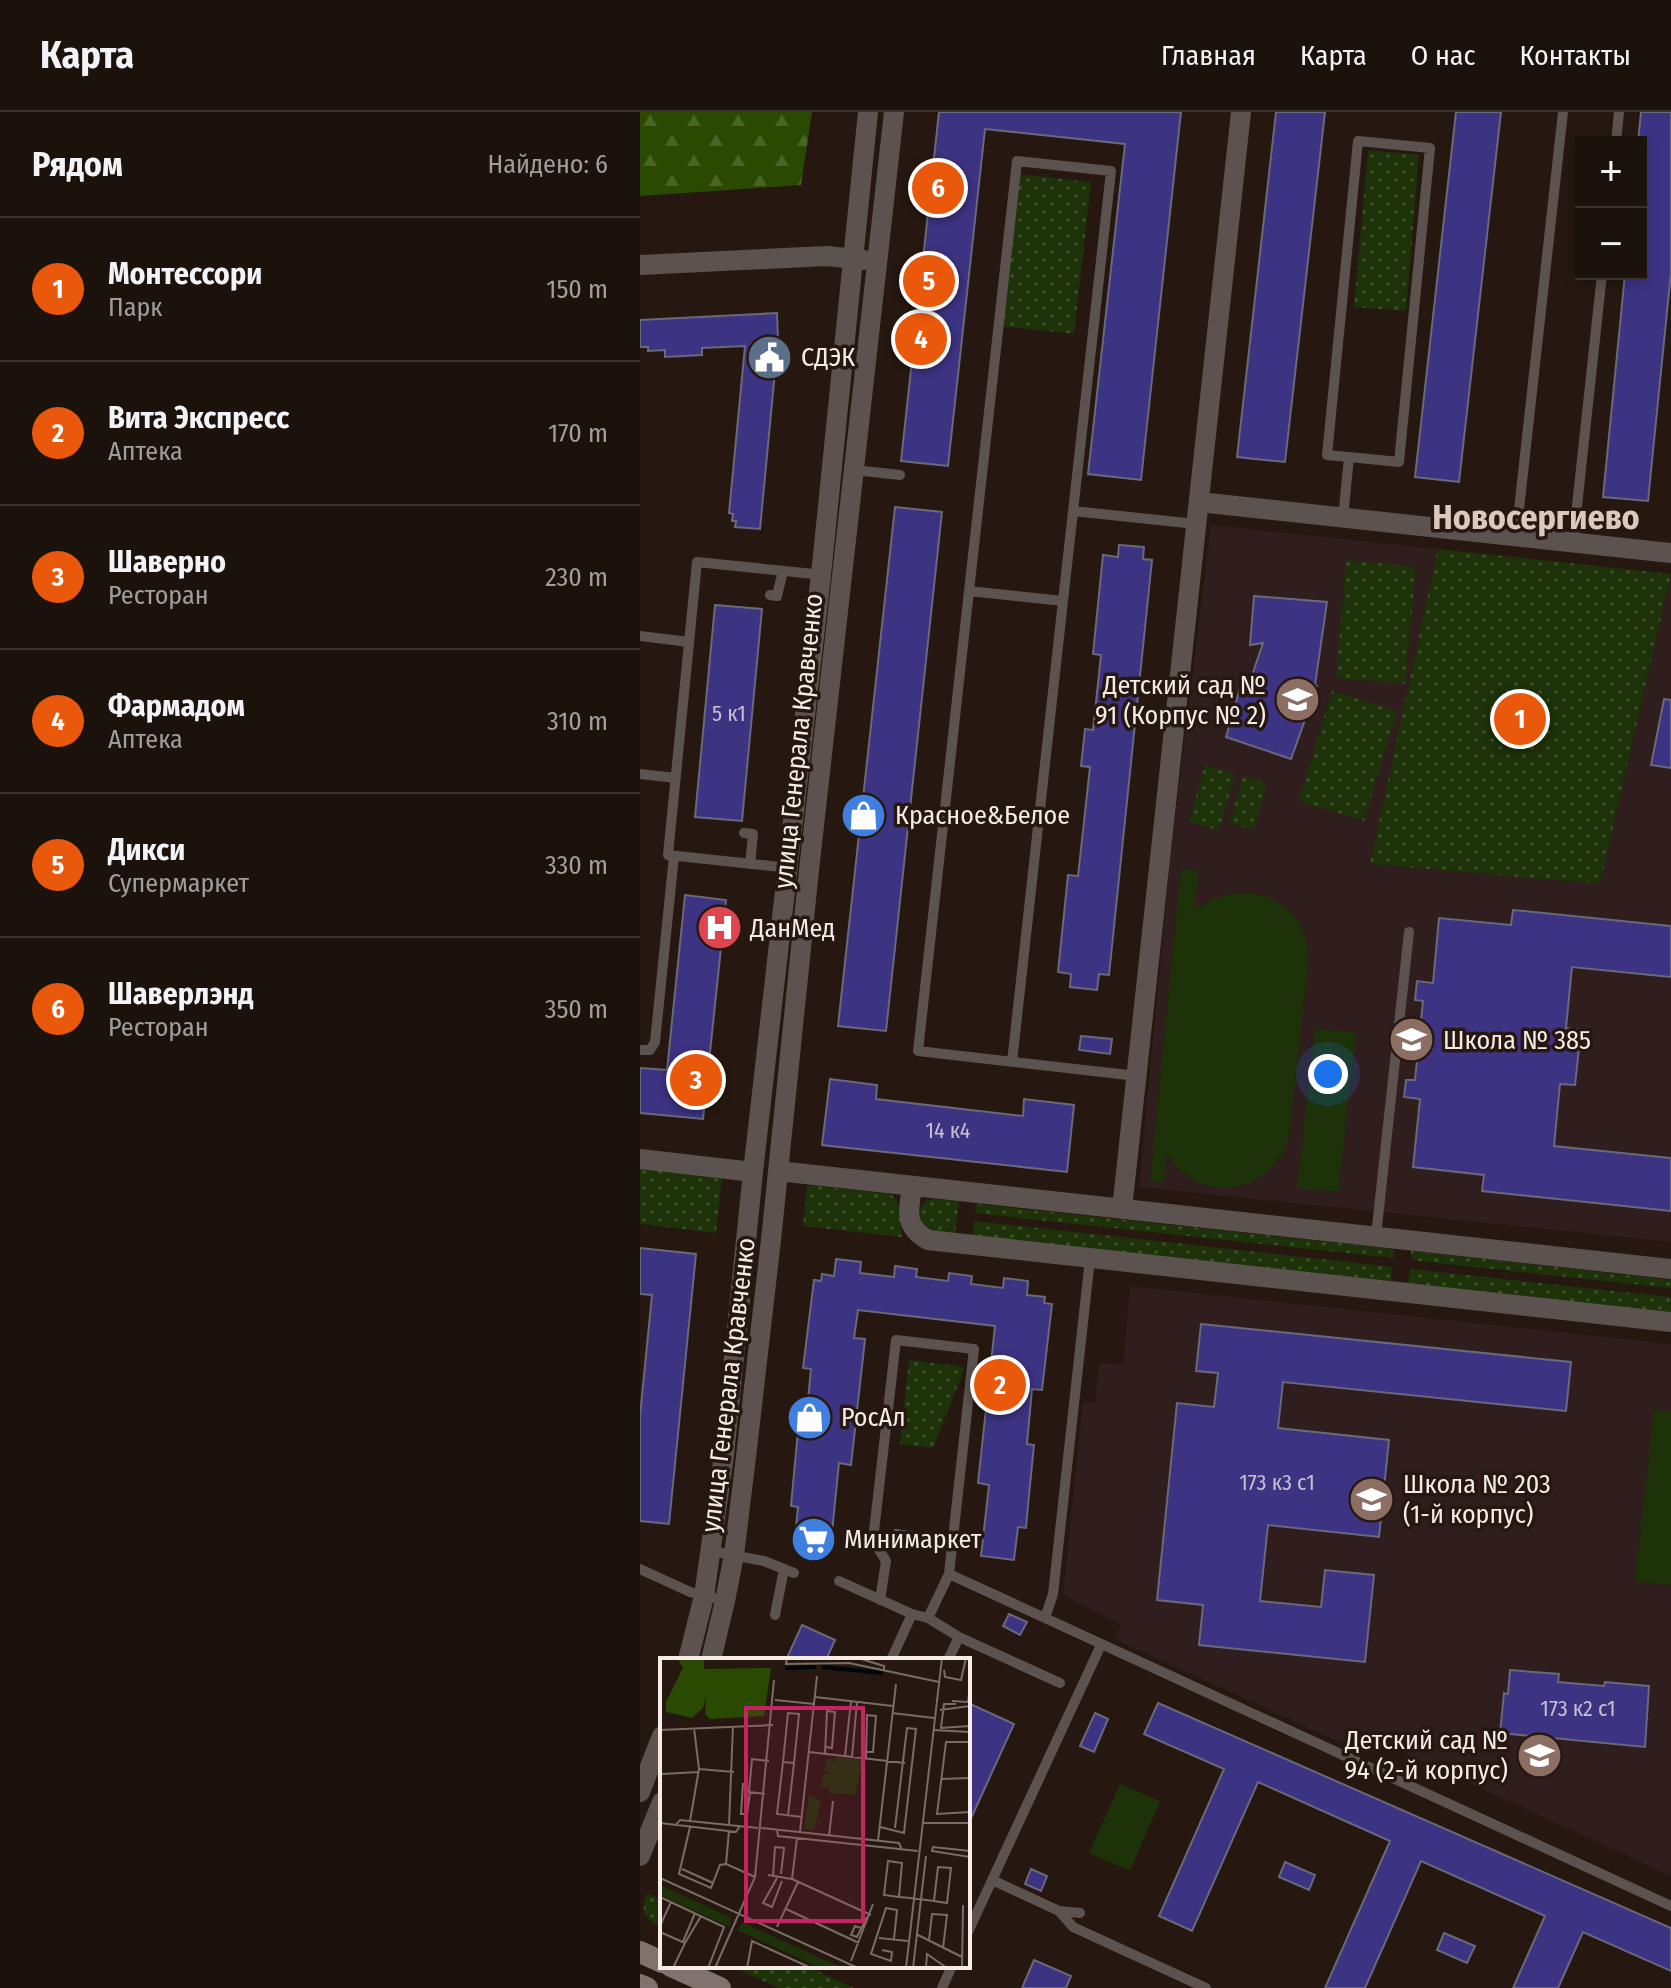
<!DOCTYPE html>
<html lang="ru">
<head>
<meta charset="utf-8">
<style>
  body { margin:0; font-family:"Fira Sans Condensed",sans-serif; background:#29201a; color:#f1f3f6 }
  .controls { position:absolute; right:24px; top:24px; display:grid; overflow:hidden; border-radius:0px; box-shadow:0 4px 12px #0003 }
  .controls button { width:72px; height:72px; display:grid; place-items:center; padding:0; border:0; border-bottom:2px solid #3a322d; background:#1c120c; color:#f1f3f6; font:40px sans-serif }
  .you { position:absolute; left:688px; top:962px; width:28px; height:28px; margin:-20px; border:6px solid #fff; border-radius:50%; background:#1a73e8; box-shadow:0 0 0 12px #1a73e833 }
  .badge { display:grid; place-items:center; width:52px; height:52px; border-radius:50%; background:#ea580c; color:#fff; font-size:26px; font-weight:700 }
  .pin { position:absolute; translate:-50% -50%; border:4px solid #fff; box-shadow:0 2px 8px #0006 }
  .list { margin:0; padding:0; list-style:none }
  h2 { display:flex; justify-content:space-between; align-items:center; height:104px; margin:0; padding:0 32px; font-size:34px }
  h2 small { font-size:26px; font-weight:400; color:#a09e9d }
  .list li { display:grid; grid-template-columns:52px 1fr auto; gap:24px; align-items:center; box-sizing:border-box; height:144px; padding:0 32px; border-top:2px solid #3a322d }
  .list b { display:block; font-size:30px; white-space:nowrap }
  .list p { margin:0; font-size:26px; white-space:nowrap; color:#a09e9d }
  .list em { font-size:26px; font-style:normal; color:#a09e9d }
  .map { position:relative; flex:none; width:1031px; height:1876px; overflow:hidden }
  header { display:flex; align-items:center; gap:48px; box-sizing:border-box; height:112px; padding:0 40px; background:#1c120c; border-bottom:2px solid #3a322d }
  header strong { font-size:38px }
  nav { display:flex; gap:44px; margin-inline-start:auto; font-size:28px }
  main { display:flex }
  aside { flex:1; background:#1c120c }
  .map>svg:first-child { display:block }
</style>
</head>
<body>
<header>
<strong>Карта</strong>
<nav><a>Главная</a><a>Карта</a><a>О нас</a><a>Контакты</a></nav>
</header>
<main>
<aside>
<h2>Рядом<small>Найдено: 6</small></h2>
<ul class="list">
<li><span class="badge">1</span><div><b>Монтессори</b><p>Парк</p></div><em>150 m</em></li>
<li><span class="badge">2</span><div><b>Вита Экспресс</b><p>Аптека</p></div><em>170 m</em></li>
<li><span class="badge">3</span><div><b>Шаверно</b><p>Ресторан</p></div><em>230 m</em></li>
<li><span class="badge">4</span><div><b>Фармадом</b><p>Аптека</p></div><em>310 m</em></li>
<li><span class="badge">5</span><div><b>Дикси</b><p>Супермаркет</p></div><em>330 m</em></li>
<li><span class="badge">6</span><div><b>Шаверлэнд</b><p>Ресторан</p></div><em>350 m</em></li>
</ul>
</aside>
<div class="map">
<svg width="1031" height="1876" viewBox="0 0 1031 1876">
  <defs>
    <pattern id="grass-dots" width="8" height="8" patternUnits="userSpaceOnUse" patternTransform="scale(2)"><rect width="8" height="8" fill="#1d3208"/><path d="M2 2h.1M6 6h.1" fill="none" stroke="#3e502c" stroke-width="1.8" stroke-linecap="round"/></pattern>
    <pattern id="forest-firs" width="22" height="20" patternUnits="userSpaceOnUse" patternTransform="scale(2)"><rect width="22" height="20" fill="#294a00"/><path d="M5 1l3.5 6h-7zM16 11l3.5 6h-7z" fill="#496425"/></pattern>
  </defs>
  <rect width="100%" height="100%" fill="#261810"/>
  <path fill="#301d1d" d="M571 413 798 437 731 752 960 772 1031 462V1130L499 1075 531 739Z
    M490 1174 1031 1232V1764L723 1622 715 1637 474 1527 481 1513 423 1483 443 1290 455 1291 459 1251 483 1252Z"/>
  <path fill="url(#grass-dots)" d="M728 38 779 43 766 199 714 195Z
    M378 62 451 70 434 222 361 214Z
    M798 437 1031 462 960 772 730 752Z
    M706 448 776 455 765 572 696 566Z
    M692 579 757 599 724 709 659 689Z
    M565 653 595 662 579 718 549 710Z
    M603 664 627 671 614 718 590 711Z
    M0 1056 82 1065 76 1121 0 1112Z
    M167 1073 250 1082C264 1091 260 1110 262 1125L163 1114Z
    M293 1087 319 1089 315 1122 289 1119 278 1108 280 1097 285 1089Z
    M336 1092 754 1137V1146L335 1101Z
    M334 1109 752 1155 751 1169 333 1124Z
    M771 1139 1031 1168V1176L771 1148Z
    M770 1157 1031 1185V1200L768 1171Z
    M269 1248 325 1255 293 1336 260 1332Z
    M7 1781 22 1788V1815C4 1807 0 1800 7 1781Z
    M91 1854H166L214 1876H139Z"/>
  <path fill="url(#forest-firs)" d="M0 0H172L161 73 0 84Z"/>
  <path fill="#1d3208" d="M541 757 558 758 555 798C605 760 673 788 668 854L648 1030C624 1086 560 1092 526 1042L524 1070 510 1069Z
    M675 916 716 921 698 1080 657 1076Z
    M1014 1298 1031 1300V1473L995 1469Z
    M480 1672 520 1689 490 1759 449 1741Z"/>
  <path fill="#3d3383" stroke="#68697a" stroke-width="2" d="M299 0H541L501 368 448 362 485 32 345 17 308 354 261 349Z
    M636 0H685L645 350 597 345Z
    M816 0H861L819 370 775 365Z
    M1001 0H1031V160L1008 389 963 385 985 162H1001V30H998Z
    M137 201 138 228 120 417 95 415 96 409H92L93 402 89 401 105 234 62 236V243L25 245V238L8 239V235H0V208Z
    M255 395 302 400 246 919 198 914Z
    M479 433 504 435 503 447 512 448 469 863 459 862 457 878 430 875 431 862 418 860 428 763 438 764 450 655 441 654 445 617 453 618 461 543 453 542 463 443 478 445Z
    M614 484 687 490 675 573 677 574 651 647 586 625 600 576 607 578 623 531 610 533Z
    M75 493 122 497 102 709 55 705Z
    M1024 587 1031 588V656L1011 653Z
    M45 783 86 788 63 1007 0 1001V956L27 958Z
    M873 798 1031 814V865L932 855 926 916 941 918 935 973 920 972 914 1034 1031 1046V1099L842 1079 844 1063 773 1055 780 987 764 985 766 968H775L783 889 775 888 777 869 793 871 799 806 871 813Z
    M441 924 472 927 470 942 439 938Z
    M190 967 237 973 236 987 383 1004 384 987 434 993 427 1060 182 1033Z
    M0 1136 56 1142 29 1412 0 1409V1304L12 1183 0 1182Z
    M196 1147 221 1150 220 1161 254 1165 255 1154 277 1157 276 1165 308 1169 309 1161 332 1164 331 1172 363 1176 364 1166 388 1169 387 1183 405 1185 404 1191 412 1192 402 1278 392 1277 387 1332 394 1333 389 1383 386 1416 378 1415 374 1448 341 1444 349 1373 338 1371 355 1214 218 1198 214 1226 225 1227 211 1353 199 1351 191 1430 155 1426 158 1395 151 1394 159 1308H166L171 1257 163 1256 174 1168 181 1169 182 1162 194 1164Z
    M561 1212 931 1250 926 1299 643 1270 638 1316 749 1328 739 1425 628 1413 620 1489 681 1495 685 1458 734 1463 725 1550 559 1533 563 1493 517 1488 537 1291 574 1295 578 1261 556 1259Z
    M255 1418 288 1422 286 1435 254 1432Z
    M369 1502 387 1510 380 1523 363 1514Z
    M162 1513 195 1528 186 1548H146Z
    M870 1558 919 1562 918 1570 964 1574 965 1570 1009 1574 1005 1635 860 1621 864 1581 868 1582Z
    M328 1591 374 1612 328 1713Z
    M518 1591 1031 1816V1859L943 1820 918 1876H873L905 1804 781 1749 725 1876H685L750 1729 618 1670 552 1819 519 1804 584 1657 504 1622Z
    M455 1601 468 1607 454 1640 440 1634Z
    M645 1750 675 1763 669 1778 639 1765Z
    M391 1757 407 1764 401 1779 385 1772Z
    M804 1821 835 1834 827 1851 797 1838Z
    M394 1848 431 1864 426 1876H382Z"/>
  <g fill="none" stroke-linecap="round" stroke-linejoin="round">
    <path stroke="#5c5350" stroke-width="10" d="M976 30 979 0
      M214 358 260 363
      M433 399 556 412
      M703 406 709 345 687 343 718 29 790 36 759 350 709 345
      M876 424 923 0
      M933 431 962 162
      M329 479 377 49 471 59 423 489
      M130 483 137 484 143 459
      M0 524 49 530
      M0 662 36 666
      M104 721 113 722 110 752
      M150 756 28 743 57 450 184 463
      M0 938H10L15 930 34 744
      M372 950 423 489 329 479 278 939 497 964
      M736 1124 769 820
      M71 1439 124 1449 154 1461
      M0 1457 50 1480 85 1489
      M309 1462 405 1506 413 1482 450 1147
      M199 1469 272 1502 288 1506 309 1462 334 1237 256 1228 233 1428 246 1449 240 1488
      M135 1503 144 1457
      M288 1506 319 1525 420 1571
      M405 1506 1031 1794
      M251 1548 272 1502
      M308 1548 319 1525
      M352 1768 419 1799 433 1815 566 1876
      M419 1799 440 1801
      M328 1820 461 1533
      M302 1876 312 1854"/>
    <path stroke="#5c5350" stroke-width="20" d="M0 153 187 144 224 148
      M559 390 1031 441
      M0 1047 113 1060
      M138 1059 1031 1157
      M272 1074C269 1099 263 1114 288 1128L1031 1210
      M482 1097 601 0
      M48 1548 64 1484 84 1343 113 1060 181 463 228 0
      M71 1548 85 1489 94 1443 106 1345 131 1128 169 758 254 0
      M0 1680 22 1624
      M0 1744 22 1690"/>
    <path stroke="#80736e" stroke-width="22" d="M0 1840 22 1850
      M31 1854 80 1876
      M0 1873 7 1876"/>
  </g>
  <defs>
    <symbol id="civic-disc" viewBox="-11 -11 22 22"><circle r="9.5" fill="#5c6f8a" stroke="#261810"/><path d="M-.6-6.5H3V-4.5H.6V-3L4-1V1h2V6H-6V1h2V-1L-.6-3ZM-1.2 2.5V6h2.4V2.5Z" fill="#fff"/></symbol>
    <symbol id="school-disc" viewBox="-11 -11 22 22"><circle r="9.5" fill="#8d6e63" stroke="#261810"/><path d="M0-5L7-2L0 1L-7-2ZM-4 1L0 2.5L4 1V4Q0 6-4 4Z" fill="#fff"/></symbol>
    <symbol id="shop-disc" viewBox="-11 -11 22 22"><circle r="9.5" fill="#3f7fe0" stroke="#261810"/><path d="M-5-2.5h2.3a2.7 3.5 0 0 1 5.4 0H5L5.5 6h-11ZM-1.5-2.5h3a1.5 2.3 0 0 0-3 0Z" fill="#fff"/></symbol>
    <symbol id="hospital-disc" viewBox="-11 -11 22 22"><circle r="9.5" fill="#e0444e" stroke="#261810"/><path d="M-5-5h3v3.5h4V-5h3V5h-3V1.5h-4V5h-3Z" fill="#fff"/></symbol>
    <symbol id="supermarket-disc" viewBox="-11 -11 22 22"><circle r="9.5" fill="#3f7fe0" stroke="#261810"/><path d="M-6-5.5h2.5l.6 2H6L4.5 2H-2.5L-4.4-4H-6ZM-1.5 3.2a1.3 1.3 0 1 0 .1 0ZM3 3.2a1.3 1.3 0 1 0 .1 0Z" fill="#fff"/></symbol>
  </defs>
  <g fill-rule="evenodd">
    <use href="#civic-disc" x="104" y="220" width="51" height="51"/>
    <use href="#school-disc" x="632" y="562" width="51" height="51"/>
    <use href="#shop-disc" x="198" y="678" width="51" height="51"/>
    <use href="#hospital-disc" x="54" y="790" width="51" height="51"/>
    <use href="#school-disc" x="746" y="902" width="51" height="51"/>
    <use href="#shop-disc" x="144" y="1280" width="51" height="51"/>
    <use href="#school-disc" x="706" y="1362" width="51" height="51"/>
    <use href="#supermarket-disc" x="148" y="1402" width="51" height="51"/>
    <use href="#school-disc" x="874" y="1618" width="51" height="51"/>
  </g>
  <g text-anchor="middle" stroke-width="7" stroke-linejoin="round" paint-order="stroke">
    <g font-size="22" fill="#c8bece">
      <text x="89" y="609">5 к1</text>
      <text x="308" y="1026">14 к4</text>
      <text x="637" y="1378">173 к3 с1</text>
      <text x="938" y="1604">173 к2 с1</text>
    </g>
    <g font-size="26" fill="#f6ece7" stroke="#261810" text-anchor="start">
      <text x="161" y="254">СДЭК</text>
      <text x="626" y="582" text-anchor="end">Детский сад №<tspan x="626" dy="30">91 (Корпус № 2)</tspan></text>
      <text x="255" y="712">Красное&amp;Белое</text>
      <text x="110" y="825">ДанМед</text>
      <text x="803" y="937">Школа № 385</text>
      <text x="201" y="1314">РосАл</text>
      <text x="763" y="1381">Школа № 203<tspan x="763" dy="30">(1-й корпус)</tspan></text>
      <text x="204" y="1436">Минимаркет</text>
      <text x="868" y="1637" text-anchor="end">Детский сад №<tspan x="868" dy="30">94 (2-й корпус)</tspan></text>
    </g>
    <g font-size="26" fill="#f6ece7" stroke="#261810">
      <text transform="translate(158 629) rotate(-84)" y="9">улица Генерала Кравченко</text>
      <text transform="translate(88 1273) rotate(-83)" y="9">улица Генерала Кравченко</text>
    </g>
    <g font-size="34" font-weight="bold" fill="#dcc8bd" stroke="#261810">
      <text x="896" y="417">Новосергиево</text>
    </g>
  </g>
  <g transform="translate(20 1546)">
    <rect width="310" height="310" fill="#261810"/>
    <path d="M176 99 203 102 195 137 169 135 170 124 168 130 160 128 164 116 173 115 165 114 166 101H174V109ZM0 227 71 260 70 269 0 237ZM83 264 92 269 183 310H161L77 272Z" fill="#1d3208"/>
    <path d="M17 0H44V11L111 10 104 58 50 61 45 56 46 38 43 50 32 60 6 54V44L23 10Z" fill="#294a00"/>
    <path d="M149 136 161 144 154 172 144 171Z" fill="#1d3208"/>
    <path fill="none" stroke="#000609" stroke-width="4" d="M162 9 223 15M125 10 156 9"/>
    <path fill="none" stroke="#796d66" stroke-width="2" d="M127 0 126 6 189 5 279 24M198 0 224 8V14M284 12 285 19 301 22 306 0M155 39 233 48M115 42 154 46M292 43 308 44 310 28M296 46H284L281 70 310 68M280 52 310 48M232 55 274 60M0 72 113 67M273 72 310 74M0 83V166M149 94 245 105M165 96 167 53 175 54 172 90 166 89M185 98 191 43M192 99 197 44M206 100 207 57 216 58 213 94H207M310 100 309 84H286L277 156 310 154M123 104 128 55 139 56 134 105M39 111 74 114M2 116 38 114M281 121 310 120M83 125 81 156H87L90 134M105 136 89 134 92 101 109 103M128 158 134 105 123 104 117 156 142 159M30 163 39 111 34 70M0 165 76 174 80 168M262 165H310M16 167 20 162 98 170M69 167 73 68M30 169 19 216 51 230 60 207 66 206M220 169 244 175 256 71 247 70 235 170M101 170 239 185 242 192M117 172 118 178 258 193M69 173 66 206 95 219M140 174 157 18M169 178 173 143M218 183 236 26M310 193 273 189 272 193 310 199M22 211 53 225M108 217 132 221 137 180M113 219 115 189 124 190 121 216M0 220 198 310M117 220 103 245 112 249 122 223M132 221 211 257M0 239 64 269 48 310M239 239 242 205 228 203 224 237 239 239 250 240 274 243 287 245 291 210 278 209 274 243M126 251 199 285M0 268 11 244M117 269 138 224M201 270 195 268 191 277 197 279 207 259M0 274 25 285 13 310M256 276 302 299M219 280 248 283M269 282 272 256 287 257 283 290M23 284 35 255M25 285 41 258M222 292 232 294 231 303 211 296 226 250 237 252 234 281M191 303 213 246M55 310 95 219 114 22M87 310 92 283 151 310M246 310 282 0M253 310 266 198M266 310 267 296 287 310M302 310 303 247"/>
    <path fill="#c52362" fill-opacity="0.15" stroke="#c52362" stroke-width="4" d="M86 50H203V263H86Z"/>
    <rect width="310" height="310" fill="none" stroke="#f6ece7" stroke-width="4"/>
  </g>
</svg>
<div class="controls">
<button>+</button>
<button>−</button>
</div>
<div class="you"></div>
<div class="pin badge" style="left:880px;top:607px">1</div>
<div class="pin badge" style="left:360px;top:1273px">2</div>
<div class="pin badge" style="left:56px;top:968px">3</div>
<div class="pin badge" style="left:281px;top:227px">4</div>
<div class="pin badge" style="left:289px;top:169px">5</div>
<div class="pin badge" style="left:298px;top:76px">6</div>
</div>
</main>
</body>
</html>
